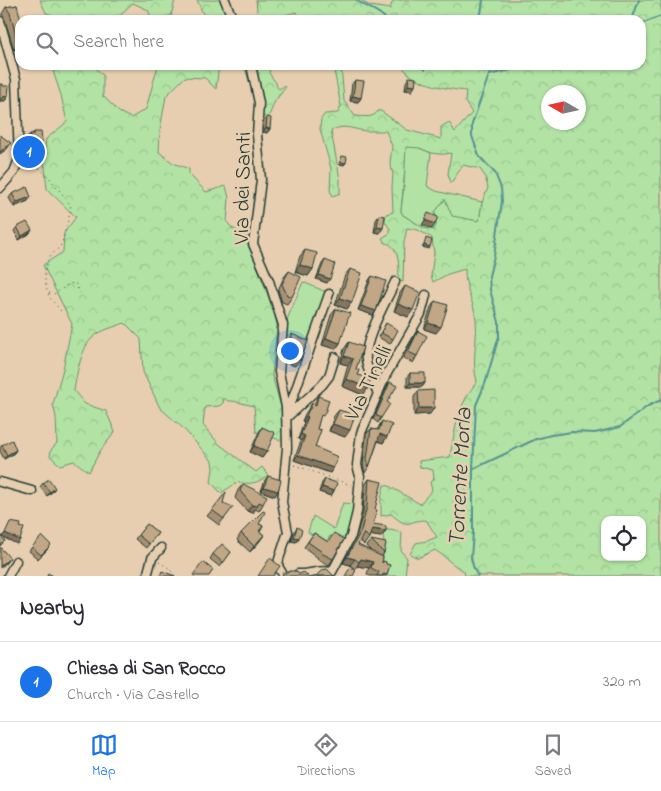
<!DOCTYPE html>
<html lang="en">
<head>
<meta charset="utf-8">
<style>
  body { margin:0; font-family:"Indie Flower",sans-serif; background:#f7f7f7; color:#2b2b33 }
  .controls { position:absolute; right:15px; bottom:15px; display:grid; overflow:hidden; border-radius:10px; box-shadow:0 1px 4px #0004 }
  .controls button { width:45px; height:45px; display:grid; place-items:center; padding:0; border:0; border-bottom:1px solid #e1e1e2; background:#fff; color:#2b2b33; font:25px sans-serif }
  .compass { position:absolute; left:541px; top:85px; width:45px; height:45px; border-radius:50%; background:#fff; box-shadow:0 1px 4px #0004; rotate:279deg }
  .you { position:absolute; left:289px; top:350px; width:18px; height:18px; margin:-12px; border:4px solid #fff; border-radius:50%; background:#1a73e8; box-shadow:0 0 0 8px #1a73e833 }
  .badge { display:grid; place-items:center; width:32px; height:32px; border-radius:50%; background:#1a73e8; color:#fff; font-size:16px; font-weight:700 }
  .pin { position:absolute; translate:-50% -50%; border:2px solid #fff; box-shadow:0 1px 5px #0006 }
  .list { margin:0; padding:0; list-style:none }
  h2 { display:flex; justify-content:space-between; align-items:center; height:65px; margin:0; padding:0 20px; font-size:21px }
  h2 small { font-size:16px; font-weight:400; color:#7c7c81 }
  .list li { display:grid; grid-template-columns:32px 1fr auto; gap:15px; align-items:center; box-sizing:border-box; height:80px; padding:0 20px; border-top:1px solid #e1e1e2 }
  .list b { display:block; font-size:19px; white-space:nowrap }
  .list p { margin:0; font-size:16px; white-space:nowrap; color:#7c7c81 }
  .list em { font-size:16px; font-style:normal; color:#7c7c81 }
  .icon { flex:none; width:28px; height:28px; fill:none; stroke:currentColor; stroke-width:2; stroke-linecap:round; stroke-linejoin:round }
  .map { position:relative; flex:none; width:661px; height:576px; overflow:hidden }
  .search { position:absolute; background:#fff; box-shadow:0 1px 4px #0004; left:15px; right:15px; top:15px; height:55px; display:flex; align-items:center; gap:12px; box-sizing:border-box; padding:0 18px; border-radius:15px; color:#7c7c81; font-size:19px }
  .sheet { height:145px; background:#fff }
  nav { display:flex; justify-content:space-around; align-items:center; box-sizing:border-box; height:70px; border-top:1px solid #e1e1e2; background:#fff; font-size:14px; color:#7c7c81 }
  nav a { display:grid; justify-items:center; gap:2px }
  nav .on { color:#1a73e8 }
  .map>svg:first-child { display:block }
</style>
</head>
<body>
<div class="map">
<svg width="661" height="576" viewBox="0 0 661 576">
  <defs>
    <pattern id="forest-crowns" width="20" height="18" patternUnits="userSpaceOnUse" patternTransform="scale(1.25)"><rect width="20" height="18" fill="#b2e3a4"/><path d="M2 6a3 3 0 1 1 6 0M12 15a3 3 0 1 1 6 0" fill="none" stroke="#99c48e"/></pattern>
  </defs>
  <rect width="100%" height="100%" fill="#e8ceb0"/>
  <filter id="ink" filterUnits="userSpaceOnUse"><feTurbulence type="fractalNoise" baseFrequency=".02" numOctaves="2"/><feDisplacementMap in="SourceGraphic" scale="10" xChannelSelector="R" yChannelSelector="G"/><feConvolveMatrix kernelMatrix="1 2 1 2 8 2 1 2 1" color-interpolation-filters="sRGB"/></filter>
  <g filter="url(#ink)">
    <path fill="url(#forest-crowns)" stroke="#68906c" fill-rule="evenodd" d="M40 0H175L170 20H152L148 10 133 3 126 9 116 20H68L46 13Z
      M197 0H224L231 20H206Z
      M256 0H360L370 6 390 9 392 3 396 0H661V576H465L464 571C452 565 446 557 435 550L418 558 410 554 416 543 427 541 437 537 426 520C406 520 411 531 391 514L381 516V499L384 485H387L420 504 432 490 430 482 434 479 433 470 420 467 419 461 450 457C455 429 458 404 477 382 471 360 478 341 476 319 474 302 464 287 465 269L448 274 433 282 431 276 434 253 432 238 418 230 407 228 404 242 403 282 397 280C401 269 399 244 385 243L382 238 390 233V229L385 221 386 214 393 212 392 187 393 174 390 163 392 146 386 131C380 131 373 131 366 131 354 130 343 123 331 131L340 179V193L333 196 330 191 331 168 320 129 321 119 325 114 338 113 341 106 333 65H341L344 101 355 116C364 116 373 119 378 111H381L407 130 441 139V127L449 122 455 132 472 113 465 102 466 91C447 89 409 83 402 65H641V20H301L296 12 285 15 282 20H258ZM548 92H578V122H548ZM419 148C431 153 438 156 451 153L448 174 451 183 463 165 480 169 485 176 488 188 482 202 479 221 445 199 435 212 436 225 424 228 403 215 401 211 406 159ZM605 520H642V557H605Z
      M51 65H64L74 68 75 65H92L103 75V96L119 112 131 118 146 109 158 65H219L216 89 205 78 185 77 166 96 160 130 159 152 173 163 189 169V174L206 192 226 186 229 198 227 222 232 228 246 236 273 309 277 325 272 375 281 407 284 437 280 440 256 432 254 406 233 401H228L224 398 223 403 219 406 205 407 203 425 219 444 256 472 262 467 268 475C258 483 251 485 238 482L221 493 211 482 213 469 212 461 183 428 160 408 143 372 141 339 125 323C114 327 101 330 92 338 81 348 76 377 74 391L85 404 106 411 115 432 100 451 89 472 74 461 60 465 50 456 51 450 57 443 56 417 53 404 63 369 72 324 43 265 63 252 64 233 76 217 47 189 44 158 46 139 67 122 61 95Z
      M244 65H271L269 73 276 83 277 87 279 89 284 86 286 87 275 101 269 116 265 117 256 113 254 97Z"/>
    <path fill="#b2e3a4" stroke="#68906c" d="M406 147 419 148 431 153 427 186 436 191 482 202 479 221 452 216 445 199 435 212 436 225 434 230 424 228 403 215 401 211 404 185Z
      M303 282 326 292 308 342 285 335 288 317Z
      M343 503 356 504 349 534 343 543 330 536 325 544 308 532 313 516 334 529Z
      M382 529 402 532 401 551 407 558 405 576H386L382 568 384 543Z"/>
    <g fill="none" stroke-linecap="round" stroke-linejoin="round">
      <path stroke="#569292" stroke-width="2" d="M356 0C367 8 379 10 387 20
        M480 20 483 0
        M632 20 639 0
        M641 24 661 16
        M424 65 425 70
        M489 75 514 69 519 65
        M473 469 536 439 551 435 572 432 595 433 620 427 648 406 661 400
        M478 576 474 569 471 558 473 532V469L476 405 485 384 499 336V322L490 290 489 276 494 256 502 201 501 188 495 173 479 156 472 136V124L489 75 490 65"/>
      <defs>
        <path id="street" d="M225 0 233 20
          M0 21 16 79 19 159 14 172 0 188
          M251 65 259 103 257 135 261 180 253 244 269 281 283 325 279 372 286 407 287 448 282 502 288 532 279 559 278 566 282 573
          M378 394C374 383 367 371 366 360 364 339 386 302 395 282
          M286 407 291 403 329 294
          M286 418 322 385 329 376 335 357
          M0 482 32 491
          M332 572 351 536 357 512 360 476 357 465 361 433 386 375 421 314 426 295
          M298 574C309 575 320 569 330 572
          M8 576 16 561
          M147 576 152 558 161 548"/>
      </defs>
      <use href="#street" stroke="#1f3d34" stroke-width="11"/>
      <path stroke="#1f3d34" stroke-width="1" stroke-dasharray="1 4" stroke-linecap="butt" d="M37 166 38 156
        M24 168H39L48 176 70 204 71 209 62 243C59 249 55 251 51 255 42 266 44 287 50 298 54 303 59 308 63 314
        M49 293 54 294 69 284 75 283 80 293
        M294 465 351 485
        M159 562 169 568 175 576"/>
      <use href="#street" stroke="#e8ceb0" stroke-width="8"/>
    </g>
    <path fill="#a79073" stroke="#1f3d34" d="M17 5 20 48 14 50 5 20 2 14 6 7Z
      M409 77 412 91 405 90 406 82Z
      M355 80 361 98 358 102 350 101 352 84Z
      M267 117 270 129 267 133 263 132V122Z
      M34 132 37 158 25 159 24 143 30 134H32Z
      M12 194 28 201 14 207 9 198Z
      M379 215 380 233 374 232 376 220Z
      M17 227 32 230 29 234 19 240 14 231Z
      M305 250 313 269 308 276 295 272 300 256Z
      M325 260 327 283 316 279 322 264Z
      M350 269 352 302 347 309 335 305 345 275Z
      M289 271 292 297 287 304 282 302 278 290 284 277Z
      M372 276 373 315 358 310 369 280Z
      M405 286 408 317 394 311 400 293Z
      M435 301 436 333 424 329 431 307Z
      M336 309 340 343 336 349 322 345 331 315Z
      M386 323 393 339 390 344 378 337Z
      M418 331 417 356 413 363 403 358 414 338Z
      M292 334 295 366 287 363 288 341Z
      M349 342 358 375 368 388 363 395 342 386 348 365 340 363 344 349Z
      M410 373 425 383 422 387H407V377Z
      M390 382 387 402 381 418 378 423 373 419 387 386Z
      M418 391 430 414 414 415V397Z
      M318 396 319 421 317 429 315 447 333 468 330 473 294 460 301 441 298 439 304 422 302 421 305 414 312 403 314 404Z
      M339 410 345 437 329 431 334 416Z
      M382 421 387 437 383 443 378 441 369 467 365 473 363 465 366 434 371 429 377 430Z
      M262 427 267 451 262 458 250 452 258 434Z
      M2 445 16 450 13 454 4 459 0 451V448Z
      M268 476 275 496 261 491 265 480Z
      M325 479 331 496 319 492 322 483Z
      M369 479 375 509 373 524 386 531 381 537 370 535 369 538 364 545 360 540 358 545 371 551 366 546 371 540 384 553 382 556V563L386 564 387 575 386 576H370L367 574 369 568 357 566 355 569 350 565 343 563 356 537 363 513 365 485Z
      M43 483 52 492 47 496 40 487Z
      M243 484 263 504 259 511 255 509 253 513 247 511 235 498 238 490Z
      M223 503 228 513 219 525 207 516 212 510Z
      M147 524 158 533 146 548 135 539Z
      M259 524 263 526 260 532 264 535 259 542 250 552 237 540 241 533Z
      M297 527 299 538 296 542 291 541 294 532Z
      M314 533 328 542 333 559 329 565 317 559 318 558 304 547Z
      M32 547 48 549 38 559 29 551Z
      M231 552 220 567 210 559 213 554Z"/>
    <path fill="#88755e" stroke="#1f3d34" d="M18 43H20V48L14 50Z
      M408 85 415 86 412 91 405 90Z
      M8 96 5 101H1L0 102V98L3 97Z
      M353 96 361 98 358 102 350 101Z
      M266 128 270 129 267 133 263 132Z
      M11 143 7 149 0 154V152Z
      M43 149 37 158 25 159 31 150Z
      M340 162 346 163 344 165 339 164Z
      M31 197 28 201 14 207 17 202Z
      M425 220 435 224 432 229 422 225Z
      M377 227 383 228 380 233 374 232Z
      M32 230 29 234 19 240 22 236Z
      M424 245 430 247 429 249 422 247Z
      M300 265 313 269 308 276 295 272Z
      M319 275 330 279 327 283 316 279Z
      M340 298 352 302 347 309 335 305Z
      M398 304 413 310 408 317 394 311Z
      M361 306 376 311 373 315 358 310Z
      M428 323 441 327 436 333 424 329Z
      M326 338 340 343 336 349 322 345Z
      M344 356 353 359 348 365 340 363Z
      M291 357 300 360 295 366 287 363Z
      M346 379 368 388 363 395 342 386Z
      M410 383H425L422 387H407Z
      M419 408H434L430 414 414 415Z
      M306 416 308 417 304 422 302 421Z
      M333 424 350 430 345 437 329 431Z
      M301 434 305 436 301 441 298 439Z
      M380 434 387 437 383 443 376 440Z
      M254 446 267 451 262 458 250 452Z
      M16 450 13 454 4 459 7 455Z
      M298 455 333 468 330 473 294 460Z
      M264 487 278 491 275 496 261 491Z
      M322 487 334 491 331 496 319 492Z
      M55 488 52 492 47 496 50 492Z
      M252 505 257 506 253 513 247 511Z
      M372 529 386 531 381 537 367 535Z
      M5 533 20 540 17 544 2 537Z
      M264 535 259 542 250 552 254 546Z
      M294 537 299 538 296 542 291 541Z
      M347 557 355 559 350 565 343 563Z
      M10 558 5 564 0 568V566Z
      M361 559 373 562 369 568 357 566Z"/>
    <path fill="#c2a786" stroke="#1f3d34" d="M17 5 21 20H20V43H18L10 13 6 7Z
      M409 77 416 78 415 86 408 85Z
      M355 80 364 81 361 98 353 96Z
      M0 84H3V86H9L8 96 3 97 2 99 0 98Z
      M267 117 271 118 270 129 266 128Z
      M34 132H41L43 149 31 150 30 134H34Z
      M0 135 11 143 0 152Z
      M342 156 347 157 346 163 340 162Z
      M27 187 31 197 17 202 12 194Z
      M428 213 438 217 435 224 425 220Z
      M379 215 385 216 383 228 377 227Z
      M27 222 32 230 22 236 17 227Z
      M426 238 432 240 430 247 424 245Z
      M305 250 317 253 313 269 300 265Z
      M325 260 335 264 330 279 319 275Z
      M350 269 362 273 352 302 340 298Z
      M289 271 301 277 292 297 287 295 282 284Z
      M372 276 386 281 376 311 361 306Z
      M405 286 420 292 413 310 398 304Z
      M435 301 448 305 441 327 428 323Z
      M336 309 350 313 340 343 326 338Z
      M386 323 398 330 393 339 381 333Z
      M418 331 427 336 417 356 408 352Z
      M292 334 308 341 300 360 291 357Z
      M349 342 363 347 356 369 359 370 358 375 371 378 368 388 346 379 353 359 344 356Z
      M410 373H425V383H410Z
      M390 382 397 386 387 402 390 404 381 418 376 415Z
      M434 390V408H419L418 391Z
      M318 396 329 400 326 410 323 416 321 415 317 429 321 430 315 447 338 457 333 468 298 455 305 436 301 434 308 417 306 416 309 409H310L312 403 316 405Z
      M339 410 355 415 350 430 333 424Z
      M382 421 392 425 387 437 380 434 369 467 367 459 371 429 379 430Z
      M262 427 275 433 267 451 254 446Z
      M12 440 16 450 7 455 2 445Z
      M268 476 281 480 278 491 264 487Z
      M49 479 55 488 50 492 43 483Z
      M325 479 337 483 334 491 322 487Z
      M369 479 382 482 375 509 377 510 373 524 386 526V531L372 529 369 538 364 533 358 545 383 557 382 563 384 561 386 562V564L390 565 387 575 383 574V576H377L379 572 371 568 373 562 361 559 359 562 355 559 347 557 361 531 367 506Z
      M243 484 267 496 263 504 259 502 257 506 252 505 240 491Z
      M226 492 223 503 233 507 224 519 212 510Z
      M263 511 265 512 259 524 263 526 259 531 264 535 254 546 241 533Z
      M10 522 21 524 20 527 24 528 20 540 5 533Z
      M147 524 158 533 149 544 138 535Z
      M297 527 302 530 299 538 294 537Z
      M314 533 328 542 334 533 344 539 333 559 321 553 322 552 308 542Z
      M0 535 5 541 0 546Z
      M42 536 51 545 41 555 32 547Z
      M371 540 386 543 384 553Z
      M222 544 231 552 223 563 213 554Z
      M0 547 10 558 0 566Z
      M270 558 280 566 273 576H258Z
      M203 562 213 570 209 576H195L193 575Z
      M350 568 356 570 353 576H345Z
      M327 569 334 576H316L322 570Z
      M162 571 175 576H160Z
      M290 571H296L299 574 304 572 308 576H282L283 573H287Z
      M48 573 53 576H47Z"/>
  </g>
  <g text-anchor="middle" stroke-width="5" stroke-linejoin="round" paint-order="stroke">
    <g font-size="22" fill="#1f3d34" stroke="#e8ceb0">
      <text transform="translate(241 188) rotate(-89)" y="8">Via dei Santi</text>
      <text transform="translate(367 382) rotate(-64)" y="8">Via Tinelli</text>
    </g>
    <g font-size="24" font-style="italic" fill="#24443c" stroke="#e8ceb0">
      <text transform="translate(459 477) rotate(-87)" y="8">Torrente Morla</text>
    </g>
  </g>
</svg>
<div class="controls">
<button><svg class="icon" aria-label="locate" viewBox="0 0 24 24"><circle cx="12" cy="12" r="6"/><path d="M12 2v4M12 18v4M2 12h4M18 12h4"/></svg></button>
</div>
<svg class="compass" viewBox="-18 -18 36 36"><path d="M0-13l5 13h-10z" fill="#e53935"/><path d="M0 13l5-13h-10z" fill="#7c7c81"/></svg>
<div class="you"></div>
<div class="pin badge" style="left:29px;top:152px">1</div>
<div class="search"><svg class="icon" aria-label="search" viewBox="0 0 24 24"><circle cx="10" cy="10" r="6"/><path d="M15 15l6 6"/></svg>Search here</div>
</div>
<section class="sheet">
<h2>Nearby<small></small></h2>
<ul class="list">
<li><span class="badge">1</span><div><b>Chiesa di San Rocco</b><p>Church · Via Castello</p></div><em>320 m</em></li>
</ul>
</section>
<nav>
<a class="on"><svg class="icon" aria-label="map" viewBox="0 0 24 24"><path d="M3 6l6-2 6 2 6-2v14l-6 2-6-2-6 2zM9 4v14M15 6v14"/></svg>Map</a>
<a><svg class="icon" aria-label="directions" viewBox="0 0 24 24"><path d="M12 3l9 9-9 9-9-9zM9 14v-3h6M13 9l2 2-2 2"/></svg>Directions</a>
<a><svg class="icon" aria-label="saved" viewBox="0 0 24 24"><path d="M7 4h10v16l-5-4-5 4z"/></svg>Saved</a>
</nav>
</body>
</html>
